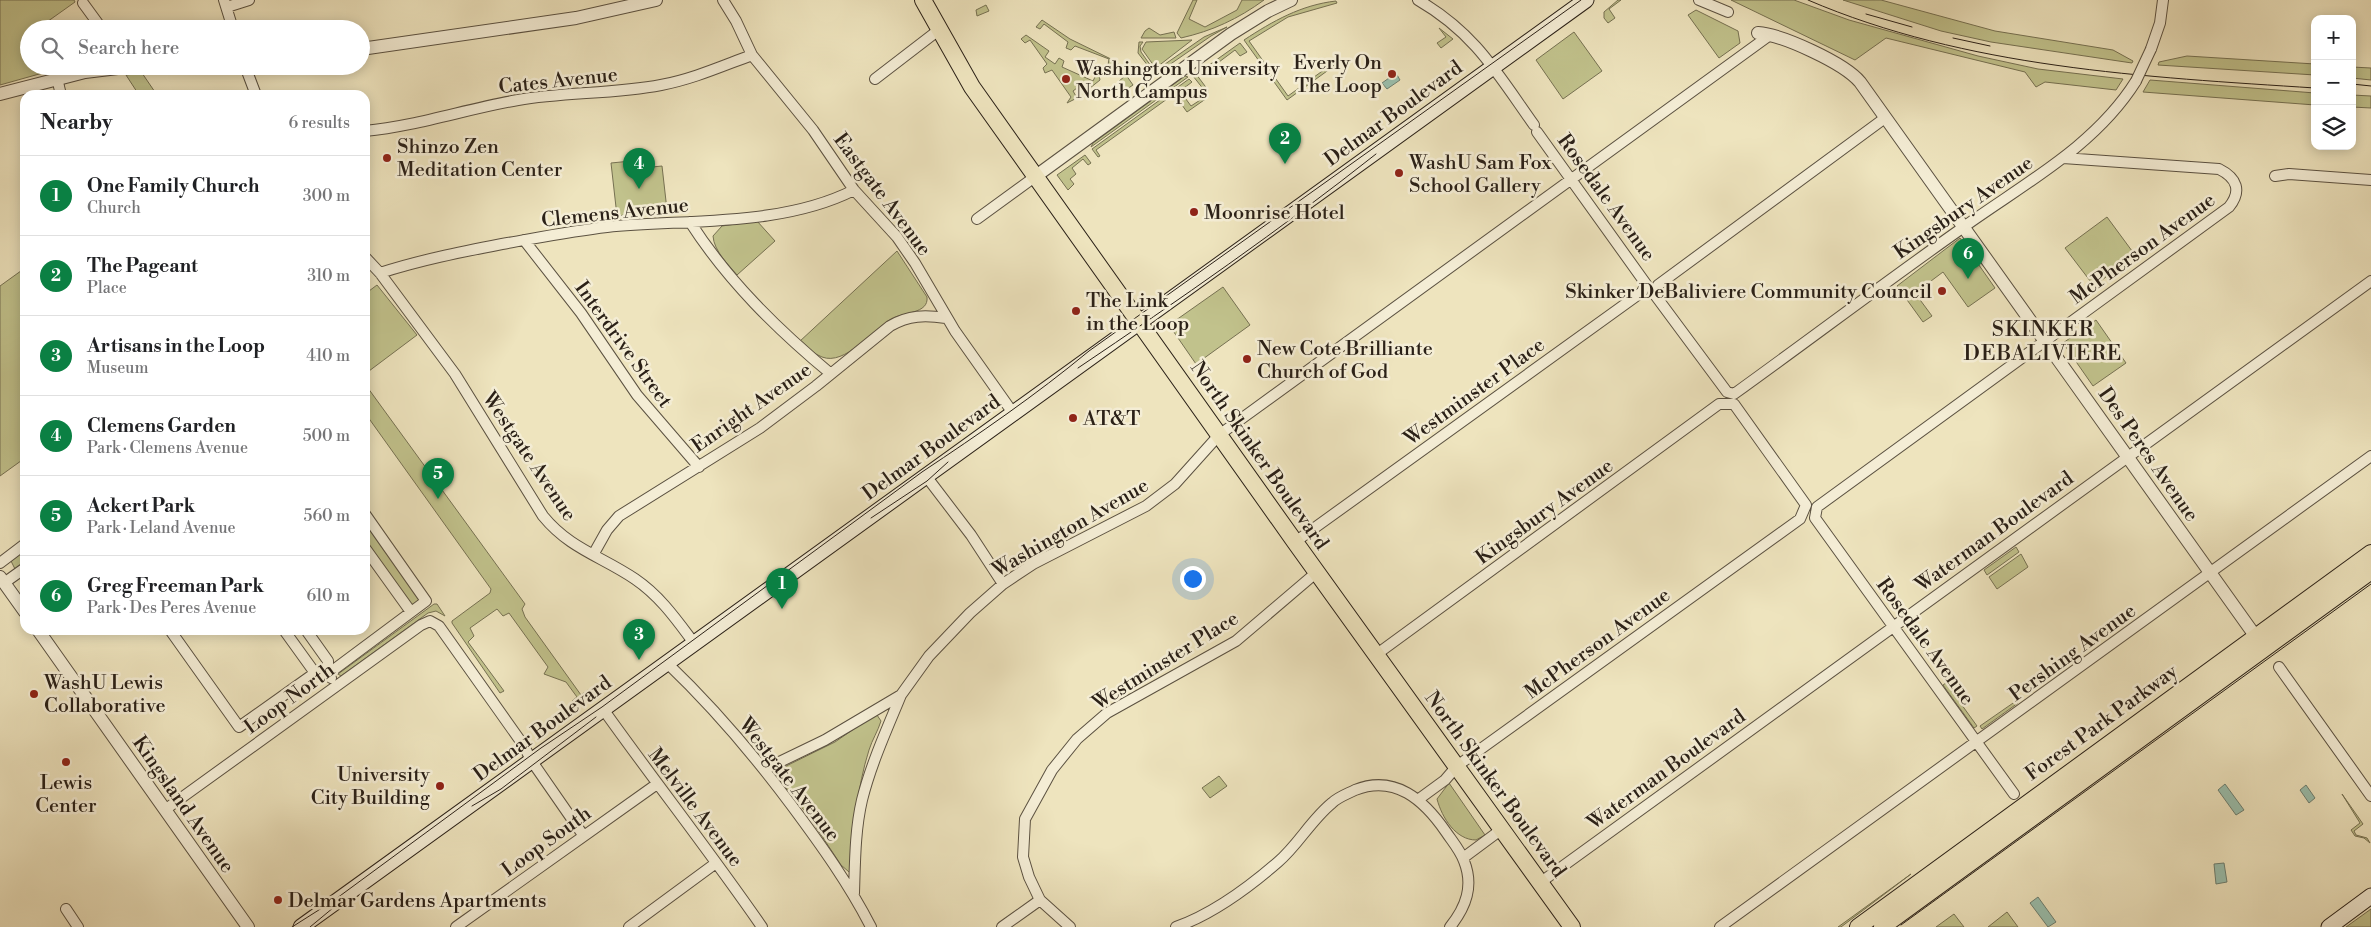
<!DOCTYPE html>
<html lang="en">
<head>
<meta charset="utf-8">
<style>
  body { margin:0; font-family:"Libre Bodoni",serif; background:#f2f2f2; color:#202124 }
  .controls { position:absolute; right:15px; top:15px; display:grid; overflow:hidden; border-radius:10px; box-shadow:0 2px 12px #0003 }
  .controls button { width:45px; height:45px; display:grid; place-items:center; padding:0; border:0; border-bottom:1px solid #e0e0e0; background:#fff; color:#202124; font:25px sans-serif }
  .you { position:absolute; left:1192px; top:578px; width:18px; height:18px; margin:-12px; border:4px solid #fff; border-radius:50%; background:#1a73e8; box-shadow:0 0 0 8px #1a73e833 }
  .badge { display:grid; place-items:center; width:32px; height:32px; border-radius:50%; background:#0b8043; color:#fff; font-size:16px; font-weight:700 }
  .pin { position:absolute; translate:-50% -41px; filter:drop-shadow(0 1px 2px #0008) }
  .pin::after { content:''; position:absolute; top:26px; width:18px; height:15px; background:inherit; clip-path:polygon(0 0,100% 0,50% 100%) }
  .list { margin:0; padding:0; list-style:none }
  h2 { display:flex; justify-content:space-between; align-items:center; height:65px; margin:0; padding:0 20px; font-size:21px }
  h2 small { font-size:16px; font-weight:400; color:#757577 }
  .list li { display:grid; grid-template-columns:32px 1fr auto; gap:15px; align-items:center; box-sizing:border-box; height:80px; padding:0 20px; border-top:1px solid #e0e0e0 }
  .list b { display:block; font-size:19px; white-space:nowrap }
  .list p { margin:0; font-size:16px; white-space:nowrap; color:#757577 }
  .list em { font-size:16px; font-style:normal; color:#757577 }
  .icon { flex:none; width:28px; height:28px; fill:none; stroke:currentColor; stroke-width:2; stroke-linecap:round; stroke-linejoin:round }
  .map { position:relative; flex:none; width:2371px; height:927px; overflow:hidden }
  .search { position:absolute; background:#fff; box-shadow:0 2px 12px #0003; left:20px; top:20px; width:350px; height:55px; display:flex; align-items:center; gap:12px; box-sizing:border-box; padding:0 18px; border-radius:28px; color:#757577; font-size:19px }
  .panel { position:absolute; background:#fff; box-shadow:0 2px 12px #0003; left:20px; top:90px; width:350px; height:545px; border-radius:15px }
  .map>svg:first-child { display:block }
</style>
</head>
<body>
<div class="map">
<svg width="2371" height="927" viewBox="0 0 2371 927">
  <rect width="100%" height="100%" fill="#eee4be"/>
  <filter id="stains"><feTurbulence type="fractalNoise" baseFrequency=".004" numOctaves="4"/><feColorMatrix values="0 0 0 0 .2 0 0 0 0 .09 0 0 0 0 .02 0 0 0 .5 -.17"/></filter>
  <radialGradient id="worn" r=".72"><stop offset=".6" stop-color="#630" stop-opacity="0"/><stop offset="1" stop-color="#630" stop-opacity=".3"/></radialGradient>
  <path fill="#c1c28c" stroke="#767152" d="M0 0H74L75 2 37 29H29V66H55L57 69 0 85Z
    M1193 0H1197L1189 19 1205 27 1237 10 1242 0H1264C1238 19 1212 31 1181 38L1177 33Z
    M1618 0H1621L1609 9 1615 18 1608 23 1604 18V12Z
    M1731 0H1794L1849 20 1978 56 2038 69 2123 79 2116 90 2045 82 2036 87 2025 72 1886 38 1855 60Z
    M1843 0H1881L1995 31 2113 50 2133 61 2132 63 1991 42 1941 31Z
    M1336 1 1337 3 1288 17 1249 41 1288 96 1332 64 1334 66 1287 100 1244 40C1273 21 1301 5 1336 1Z
    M986 5 989 11 977 16 976 10Z
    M1696 10 1738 31 1740 43 1719 58 1688 15Z
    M1042 20 1070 39 1117 62 1133 85 1124 91 1118 82 1125 76 1116 64 1111 67 1108 65 1109 59 1075 46 1071 50 1066 48 1068 42 1044 24 1040 29 1036 27Z
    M1227 27 1211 36 1159 72 1158 69 1204 37Z
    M1149 28 1160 35 1174 32 1176 38H1141L1145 31Z
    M1439 28 1453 39 1441 48 1437 43 1446 37Z
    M1574 32 1602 71 1563 99 1536 60Z
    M1026 35 1049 51 1045 57 1055 64 1059 58 1064 61 1062 67 1093 81 1096 75H1099L1100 80 1090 88 1085 82 1073 91 1077 98 1067 103 1071 97 1052 70 1045 73 1043 68 1047 64 1030 40 1025 43 1021 39Z
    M1192 40 1157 67 1154 66 1142 49 1146 42Z
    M1139 42H1143L1140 46 1141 52 1153 69 1152 71 1138 53Z
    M1240 43 1247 52 1240 56 1235 50 1207 71 1205 68Z
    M2187 56 2315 64V75L2158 65 2159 62Z
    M2352 67 2371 68V80L2352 78Z
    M142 73 157 95H139L126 75Z
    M1196 74 1208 90 1207 98 1187 112 1174 94 1096 150 1100 156 1098 157 1092 149 1189 79 1192 82 1180 91 1191 106 1208 95 1193 76Z
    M1185 76 1188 77 1091 147 1093 143Z
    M2150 80 2315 93V105L2143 92Z
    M2352 95 2371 96V108L2352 107Z
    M1085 155 1091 163 1088 165 1083 159 1072 168 1076 174 1070 179 1074 184 1068 190 1057 175Z
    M641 160 642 168 662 166 667 210 617 216 611 163Z
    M2107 217 2135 255 2094 286 2065 248Z
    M757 221 775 241 737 275C728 264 714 251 713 236L722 226Z
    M1960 238 1995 288 1968 307 1943 272 1915 293 1932 316 1923 322 1897 286Z
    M897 251 927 297C929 314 903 312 891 319 873 330 845 366 822 357 814 354 806 347 799 342Z
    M25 268V458L0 476V286Z
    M377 285 417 335 365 374V294Z
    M1223 287 1250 325 1196 364 1169 325Z
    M2096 320 2126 363 2093 386 2063 343Z
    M365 384 525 604 522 609 525 617 581 695 588 690 593 696 577 707 572 701 577 697 566 682 544 674 548 667 509 613 503 616 497 609 470 628 474 636 468 642 504 691 500 693 452 623V621L490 593 491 589 365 413Z
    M365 518 419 599 413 605 405 598 365 542Z
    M2016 547 2019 552 1987 575 1984 570Z
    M25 549V564L15 569 11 561Z
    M2021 554 2028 567 1997 589 1989 577Z
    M434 604H437L445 616 436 611 428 613 341 676 338 674Z
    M1946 683 1977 726 1974 728 1943 685Z
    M2016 701 2018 703 1982 729 1980 726Z
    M874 715H877L881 721C878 731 872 740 869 750 857 788 854 826 852 866L849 872 841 865 808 815 776 776 780 769 835 742Z
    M1219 776 1227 786 1210 798 1202 788Z
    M1449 783 1485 835 1476 840C1456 840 1442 818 1437 799Z
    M2342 794 2363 824 2354 831 2356 835 2367 838 2370 843 2364 838 2355 836 2351 830 2360 823Z
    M1911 874 1841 927H1838L1845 922Z
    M2371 909V927H2346Z
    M2007 912 2018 927H1988Z
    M1954 914 1964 927H1936Z"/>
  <path fill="#9abfad" stroke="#6d7f71" d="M1396 73 1400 80 1387 89 1382 83Z
    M2225 784 2244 810 2236 815 2218 790Z
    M2306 785 2315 798 2309 803 2300 790Z
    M2224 863 2227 882 2216 884 2214 864Z
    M2038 897 2056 922 2048 927 2030 903Z"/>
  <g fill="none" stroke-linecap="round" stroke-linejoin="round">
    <defs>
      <path id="minor" d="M224 0 233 29
        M723 0 736 21 752 55 813 130 854 190 897 237 915 263 955 331 1013 413
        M1418 0C1475 33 1497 73 1534 125
        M1699 0 1728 12
        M83 3 102 29
        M227 7 249 0
        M2151 49 2160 23 2163 0
        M245 66 256 95
        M57 78 61 95
        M875 79 940 29
        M1885 118 1658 285 1655 295 1727 392 1734 394C1809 340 1883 284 1958 231 2021 185 2094 148 2136 81
        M365 131C417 126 466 109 518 100 565 92 614 94 661 85 693 79 722 66 752 55
        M2275 176 2289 174 2371 180
        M977 219 1036 176
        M690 222C728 281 777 329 831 374
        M524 240 581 313 637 395 699 467
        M365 257 380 273 455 374 543 516C570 549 601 556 635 579 660 596 676 619 694 643
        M380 273C420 260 461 252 502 244 537 238 572 231 607 227 686 219 781 227 854 190
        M926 476 971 535 1003 584
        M1295 542 1642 292 1646 284 1537 132
        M365 548 411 612
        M593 555 607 530 619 516 760 428 816 386 890 326C909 315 925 315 946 318
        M0 563 25 544
        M4 583 25 568
        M170 630 239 727 315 673 328 674 426 601 365 514
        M284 630 315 673
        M306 630 328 661V674L331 678
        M1377 654 1719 404H1734L1806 505 1800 519 1457 766 1445 780 1419 799
        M667 663C713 707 754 755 792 806 821 845 849 884 871 927
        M2279 667 2371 796
        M603 709C655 782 711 853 762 927
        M765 769 825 740 901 695 929 656 970 613 1003 584 1033 564 1146 506 1175 484 1219 435 1770 35
        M2014 794 1815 518 1817 507 2229 207C2242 191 2237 178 2219 169L2063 158
        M166 809 421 625 430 621 439 626 524 746 531 760 583 835
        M1463 858 1502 829
        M1541 882 2371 281
        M854 893C855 862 855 830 862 800 871 764 887 729 901 695
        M66 909 78 927
        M456 927 657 784
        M629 927 716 863
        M1002 927 1040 900
        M1070 927 1040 900 1029 877 1023 857 1025 819 1052 770 1077 739 1107 713 1236 641 1317 572
        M1176 927C1213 914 1248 888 1278 862 1298 845 1311 820 1332 803 1338 797 1347 794 1355 790 1395 774 1424 800 1446 832 1452 841 1460 850 1464 861 1474 886 1466 907 1450 927
        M1720 927 2371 456"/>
      <path id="tertiary" d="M1758 33C1783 35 1844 63 1860 82L2261 644
        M361 49 576 18 656 0
        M0 94 85 72 134 66
        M1036 176 1231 34 1268 11 1291 0
        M0 577 25 612
        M38 630 248 927"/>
      <path id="secondary" d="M301 927 1586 0
        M2329 927 2371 896"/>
      <path id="primary" d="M923 0 972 87 1295 542 1572 927
        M1858 927 2371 553
        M1882 927 2371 571"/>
    </defs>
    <use href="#minor" stroke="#5b5141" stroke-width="12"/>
    <use href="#tertiary" stroke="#5b5141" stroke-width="14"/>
    <use href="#secondary" stroke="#2a2017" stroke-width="17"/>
    <use href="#primary" stroke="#2a2017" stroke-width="18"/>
    <use href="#minor" stroke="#f4edd5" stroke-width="10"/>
    <use href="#tertiary" stroke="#f4edd5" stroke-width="12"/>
    <use href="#secondary" stroke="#f4edd5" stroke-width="15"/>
    <use href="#primary" stroke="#eee4be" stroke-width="16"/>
    <path stroke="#2a2017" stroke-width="1" d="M1808 0C1966 68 2145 77 2315 88
      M1866 14 1912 27
      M1953 38 1990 46
      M2352 84 2371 86
      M1078 368C1179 300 1280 230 1376 154
      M871 518 927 481 948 462
      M472 806 501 789 596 717
      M1901 925 2371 584
      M292 927 333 901 541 748 602 707 922 472C979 434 1036 395 1089 351L1581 0
      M310 927 339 903"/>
    <defs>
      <path id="minor-bridge" d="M2136 81 2151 49"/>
    </defs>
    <use href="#minor-bridge" stroke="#5b5141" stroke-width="12" stroke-linecap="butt"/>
    <use href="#minor-bridge" stroke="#f4edd5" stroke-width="10"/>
  </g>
  <g fill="#8f2418" stroke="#f4edd5" stroke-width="2">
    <circle cx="1392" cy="74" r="5"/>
    <circle cx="1066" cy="79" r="5"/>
    <circle cx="387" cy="158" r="5"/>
    <circle cx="1399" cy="173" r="5"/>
    <circle cx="1194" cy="212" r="5"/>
    <circle cx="1942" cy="291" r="5"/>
    <circle cx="1076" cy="311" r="5"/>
    <circle cx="1247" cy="359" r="5"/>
    <circle cx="1073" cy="418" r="5"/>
    <circle cx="34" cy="694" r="5"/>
    <circle cx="66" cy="762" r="5"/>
    <circle cx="440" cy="786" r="5"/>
    <circle cx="278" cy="900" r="5"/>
  </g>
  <g text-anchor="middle" stroke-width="5" stroke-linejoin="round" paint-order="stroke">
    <g font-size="20" fill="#2a2017" stroke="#f4edd5" text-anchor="start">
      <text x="1382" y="69" text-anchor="end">Everly On<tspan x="1382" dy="23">The Loop</tspan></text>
      <text x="1076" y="75">Washington University<tspan x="1076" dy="23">North Campus</tspan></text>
      <text x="397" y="153">Shinzo Zen<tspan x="397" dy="23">Meditation Center</tspan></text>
      <text x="1409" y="169">WashU Sam Fox<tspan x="1409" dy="23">School Gallery</tspan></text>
      <text x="1204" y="219">Moonrise Hotel</text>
      <text x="1932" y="298" text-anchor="end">Skinker DeBaliviere Community Council</text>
      <text x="1086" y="307">The Link<tspan x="1086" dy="23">in the Loop</tspan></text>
      <text x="1257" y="355">New Cote Brilliante<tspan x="1257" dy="23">Church of God</tspan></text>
      <text x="1083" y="425">AT&amp;T</text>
      <text x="44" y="689">WashU Lewis<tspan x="44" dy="23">Collaborative</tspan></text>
      <text x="430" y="781" text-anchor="end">University<tspan x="430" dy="23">City Building</tspan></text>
      <text x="66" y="789" text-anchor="middle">Lewis<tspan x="66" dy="23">Center</tspan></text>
      <text x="288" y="907">Delmar Gardens Apartments</text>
    </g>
    <g font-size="20" fill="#2a2017" stroke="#f4edd5">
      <text transform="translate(558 80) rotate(-6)" y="7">Cates Avenue</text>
      <text transform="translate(1393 113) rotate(-36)" y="7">Delmar Boulevard</text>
      <text transform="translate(883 194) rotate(53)" y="7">Eastgate Avenue</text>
      <text transform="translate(1607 197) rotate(54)" y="7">Rosedale Avenue</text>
      <text transform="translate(1963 207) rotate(-35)" y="7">Kingsbury Avenue</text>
      <text transform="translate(615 212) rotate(-6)" y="7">Clemens Avenue</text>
      <text transform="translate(2142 248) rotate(-36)" y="7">McPherson Avenue</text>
      <text transform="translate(624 344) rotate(54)" y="7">Interdrive Street</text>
      <text transform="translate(1474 391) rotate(-36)" y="7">Westminster Place</text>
      <text transform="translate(751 407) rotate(-35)" y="7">Enright Avenue</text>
      <text transform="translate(931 447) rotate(-36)" y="7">Delmar Boulevard</text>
      <text transform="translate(2149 454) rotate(55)" y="7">Des Peres Avenue</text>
      <text transform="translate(1260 455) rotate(55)" y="7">North Skinker Boulevard</text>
      <text transform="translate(530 456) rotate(56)" y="7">Westgate Avenue</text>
      <text transform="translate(1544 511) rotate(-36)" y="7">Kingsbury Avenue</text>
      <text transform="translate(1070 527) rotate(-30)" y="7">Washington Avenue</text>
      <text transform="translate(1994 531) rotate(-36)" y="7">Waterman Boulevard</text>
      <text transform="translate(1926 641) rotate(54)" y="7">Rosedale Avenue</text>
      <text transform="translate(1597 643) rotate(-36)" y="7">McPherson Avenue</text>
      <text transform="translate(2072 652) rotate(-36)" y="7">Pershing Avenue</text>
      <text transform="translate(1165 660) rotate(-32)" y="7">Westminster Place</text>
      <text transform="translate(289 698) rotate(-36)" y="7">Loop North</text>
      <text transform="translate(2101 722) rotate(-36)" y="7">Forest Park Parkway</text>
      <text transform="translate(542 728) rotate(-36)" y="7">Delmar Boulevard</text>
      <text transform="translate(1666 769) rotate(-36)" y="7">Waterman Boulevard</text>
      <text transform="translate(790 779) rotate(52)" y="7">Westgate Avenue</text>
      <text transform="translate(1496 784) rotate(54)" y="7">North Skinker Boulevard</text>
      <text transform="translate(184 804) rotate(55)" y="7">Kingsland Avenue</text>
      <text transform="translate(696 807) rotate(53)" y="7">Melville Avenue</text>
      <text transform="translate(546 841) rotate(-36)" y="7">Loop South</text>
    </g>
    <g font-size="21" letter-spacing="1" fill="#2a2017" stroke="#f4edd5">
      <text x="2043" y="336">SKINKER<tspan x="2043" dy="24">DEBALIVIERE</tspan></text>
    </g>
  </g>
  <rect width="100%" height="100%" filter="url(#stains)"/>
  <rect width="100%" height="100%" fill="url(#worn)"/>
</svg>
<div class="controls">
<button>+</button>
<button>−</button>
<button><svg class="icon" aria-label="layers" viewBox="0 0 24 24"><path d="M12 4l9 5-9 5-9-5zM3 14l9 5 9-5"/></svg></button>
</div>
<div class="you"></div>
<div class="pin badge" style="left:782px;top:609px">1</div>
<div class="pin badge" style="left:1285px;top:164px">2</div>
<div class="pin badge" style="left:639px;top:660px">3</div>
<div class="pin badge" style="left:639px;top:189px">4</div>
<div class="pin badge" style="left:438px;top:499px">5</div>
<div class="pin badge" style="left:1968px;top:279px">6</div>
<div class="search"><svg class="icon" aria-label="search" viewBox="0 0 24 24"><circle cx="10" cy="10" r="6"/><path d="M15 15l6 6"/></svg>Search here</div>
<section class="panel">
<h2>Nearby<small>6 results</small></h2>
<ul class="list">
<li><span class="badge">1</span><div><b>One Family Church</b><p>Church</p></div><em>300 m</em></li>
<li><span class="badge">2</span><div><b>The Pageant</b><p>Place</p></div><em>310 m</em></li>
<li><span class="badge">3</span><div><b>Artisans in the Loop</b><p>Museum</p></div><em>410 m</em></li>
<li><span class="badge">4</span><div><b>Clemens Garden</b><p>Park · Clemens Avenue</p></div><em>500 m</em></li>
<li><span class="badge">5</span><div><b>Ackert Park</b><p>Park · Leland Avenue</p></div><em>560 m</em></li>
<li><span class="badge">6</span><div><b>Greg Freeman Park</b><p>Park · Des Peres Avenue</p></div><em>610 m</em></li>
</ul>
</section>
</div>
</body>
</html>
